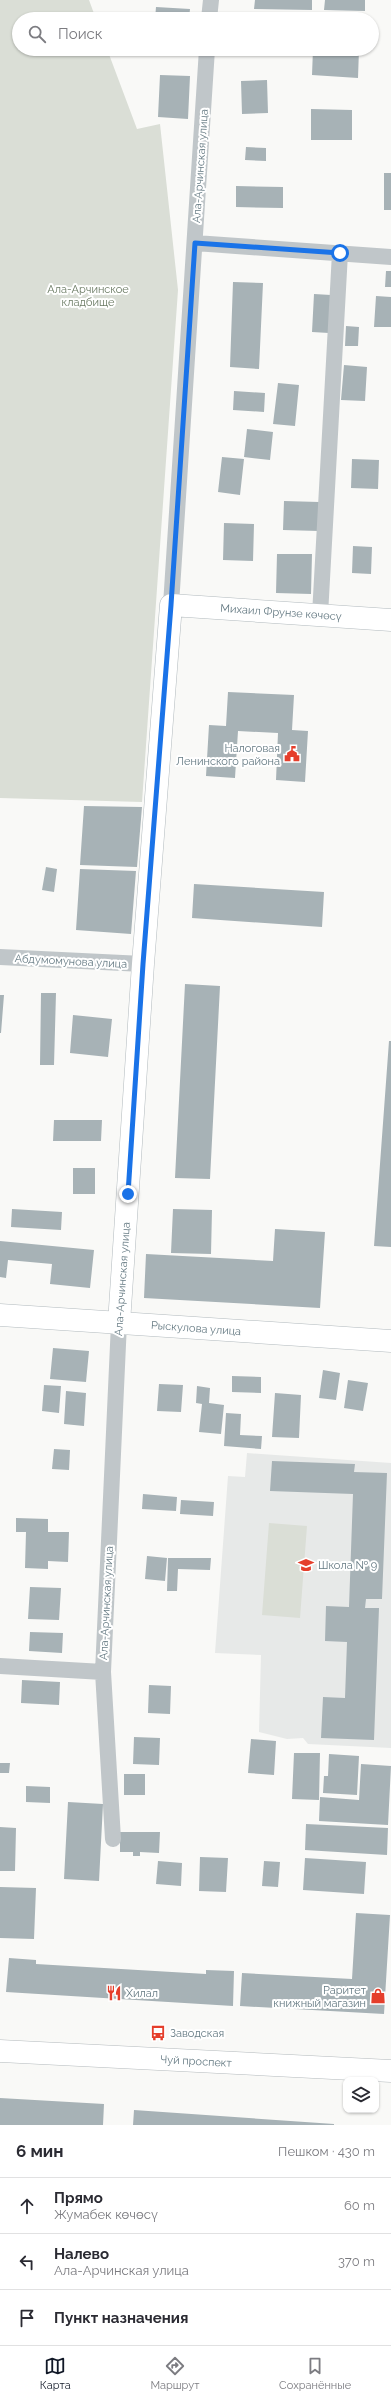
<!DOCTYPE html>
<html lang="ru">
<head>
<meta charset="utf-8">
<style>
  body { margin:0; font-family:Raleway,sans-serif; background:#f2f2f3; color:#2b2b33 }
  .controls { position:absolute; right:12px; bottom:12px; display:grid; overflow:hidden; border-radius:8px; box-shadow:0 1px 3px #0004 }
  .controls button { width:36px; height:36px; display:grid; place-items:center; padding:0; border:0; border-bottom:1px solid #e1e1e2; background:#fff; color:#2b2b33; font:20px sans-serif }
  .stop { position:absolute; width:12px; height:12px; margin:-9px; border:3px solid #1a73e8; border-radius:50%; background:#fff }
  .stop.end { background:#1a73e8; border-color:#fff; box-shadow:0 1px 4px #0008 }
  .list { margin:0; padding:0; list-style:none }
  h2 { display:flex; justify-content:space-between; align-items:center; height:52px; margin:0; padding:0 16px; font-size:17px }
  h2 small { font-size:13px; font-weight:400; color:#7c7c81 }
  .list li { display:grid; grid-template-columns:26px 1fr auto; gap:12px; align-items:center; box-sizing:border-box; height:56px; padding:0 16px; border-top:1px solid #e1e1e2 }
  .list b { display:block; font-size:15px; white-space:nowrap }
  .list p { margin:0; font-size:13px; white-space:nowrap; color:#7c7c81 }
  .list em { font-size:13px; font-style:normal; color:#7c7c81 }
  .icon { flex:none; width:22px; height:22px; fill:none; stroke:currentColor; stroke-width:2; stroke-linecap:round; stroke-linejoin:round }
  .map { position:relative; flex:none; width:391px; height:2125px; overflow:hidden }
  .search { position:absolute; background:#fff; box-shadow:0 1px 3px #0004; left:12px; right:12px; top:12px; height:44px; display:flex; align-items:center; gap:10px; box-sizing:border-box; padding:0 14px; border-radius:22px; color:#7c7c81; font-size:15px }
  .sheet { height:220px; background:#fff }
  nav { display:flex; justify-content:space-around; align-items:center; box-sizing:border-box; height:56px; border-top:1px solid #e1e1e2; background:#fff; font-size:11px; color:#7c7c81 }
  nav a { display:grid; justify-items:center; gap:2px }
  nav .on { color:#111827 }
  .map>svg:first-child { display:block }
</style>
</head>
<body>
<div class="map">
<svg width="391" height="2125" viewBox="0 0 391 2125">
  <rect width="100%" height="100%" fill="#f9f9f7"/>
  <path fill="#e7e9e8" d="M247 1453 391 1463V1748L308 1744 303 1738 287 1739 259 1732 261 1655 215 1653 228 1476 245 1477Z"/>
  <path fill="#daded6" d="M0 0H89L96 19H19V49H107L137 129 160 124 178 290 142 802 0 798Z
    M269 1523 307 1526 300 1618 262 1615Z"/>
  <path fill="#a7b2b6" d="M255 0H312V10L254 9Z
    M325 0H365V11L324 10Z
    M156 7 190 9 189 19H155Z
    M313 49H359L358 78 312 75Z
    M160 75 190 76 188 119 158 117Z
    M267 80 268 113 242 114 241 81Z
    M311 109 352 110V140H311Z
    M246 147 266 148V161L245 160Z
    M384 173H391V210H384Z
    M236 186 283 187V208L236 207Z
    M386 271H391V287H385Z
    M233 282 263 283 259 369 230 367Z
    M314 294 331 295 329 333 312 332Z
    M376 296 391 297V327H374Z
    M346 326 359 327 358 346H345Z
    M344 365 367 367 365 401 341 400Z
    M278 383 299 385 295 426 273 424Z
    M234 391 265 393 264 412 233 410Z
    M247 429 273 432 270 460 244 457Z
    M222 457 244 459 240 495 218 492Z
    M352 459 379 460 378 489 351 488Z
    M284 501 319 502V531L283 530Z
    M224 523 254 524 253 561 223 560Z
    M353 546 372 547 371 574 352 573Z
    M277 554H312L311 594 276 593Z
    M228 692 294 695 292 730 308 731 305 782 276 780 278 733 238 731 235 778 206 776 209 725 226 726Z
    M84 806 142 807 137 867 80 865Z
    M46 867 57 869 54 892 42 890Z
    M80 869 136 871 131 934 76 930Z
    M194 884 324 892 322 927 192 918Z
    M185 984 220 986 210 1179 175 1178Z
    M41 993H56L54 1065H40Z
    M0 995H4L1 1033H0Z
    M73 1015 112 1019 108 1057 70 1053Z
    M389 1041H391V1247L374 1246Z
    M54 1120H102L101 1141H53Z
    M73 1168H95V1194H73Z
    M12 1209 62 1212 61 1230 11 1227Z
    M173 1209 212 1210 211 1254 171 1253Z
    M275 1229 325 1232 320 1308 144 1298 146 1254 273 1261Z
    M0 1241 94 1250 90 1288 50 1284 52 1264 8 1260 6 1278 0 1277Z
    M53 1348 89 1351 86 1382 50 1379Z
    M323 1370 340 1373 336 1400 319 1398Z
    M232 1376 261 1377V1393L232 1392Z
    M348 1380 368 1383 363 1411 344 1408Z
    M159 1384 183 1385 181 1412 157 1411Z
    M44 1385 61 1386 59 1413 42 1411Z
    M197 1386 210 1388 209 1403 224 1405 221 1434 199 1432 202 1404 196 1403Z
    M66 1391 86 1393 84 1426 64 1424Z
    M275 1393 301 1395 299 1438 272 1437Z
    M226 1413 241 1414 240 1435 262 1436 261 1449 224 1446Z
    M54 1449 70 1450 69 1470 52 1469Z
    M272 1461 355 1464 354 1472 387 1473 382 1599H366L365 1608H379L374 1740 321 1738 323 1697 345 1698 347 1642 325 1641 326 1606 349 1607 353 1494 270 1491Z
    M143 1494 177 1497 176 1511 142 1509Z
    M181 1500 214 1502 213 1516 180 1514Z
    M16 1518 48 1519V1532H69L68 1562 48 1561V1569L25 1568 26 1532H16Z
    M147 1556 167 1558 165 1581 145 1579Z
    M168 1558H211L210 1570 178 1569 177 1591H167Z
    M30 1587 61 1588 59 1620 28 1619Z
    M30 1632 63 1633 62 1653 29 1651Z
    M22 1680 60 1682 59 1705 21 1703Z
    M149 1685 171 1686 170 1714 148 1713Z
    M134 1737 160 1738 159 1765 133 1764Z
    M251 1739 276 1741 274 1775 248 1773Z
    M294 1753H320L319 1800 292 1799Z
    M329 1754 359 1756 357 1795 323 1793 324 1776H328Z
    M0 1763H10L9 1773H0Z
    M361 1764 391 1766 388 1825 319 1821 320 1797 359 1800Z
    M124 1774H145V1795H124Z
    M26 1786 50 1787V1803L26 1802Z
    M68 1802 103 1804 99 1881 64 1879Z
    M306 1824 388 1828 387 1855 305 1850Z
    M0 1827 16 1828 15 1871H0Z
    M120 1832H160L159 1853 140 1852V1856H133V1852H120Z
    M200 1857 228 1858 226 1892 199 1891Z
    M305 1858 366 1862 364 1894 303 1890Z
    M158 1861 182 1863 181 1886 156 1884Z
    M264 1861 280 1862 278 1887 262 1886Z
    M0 1887 36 1888 34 1939 0 1938Z
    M356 1913 390 1915 384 2014 240 2006 242 1973 352 1979Z
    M9 1958 36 1960V1964L206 1974V1970L234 1971 233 2006 6 1992Z
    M0 2098 104 2104 103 2125H0Z
    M134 2110 334 2124V2125H133Z"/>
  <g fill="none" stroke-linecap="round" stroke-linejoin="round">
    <defs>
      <path id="secondary" d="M0 1315 391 1341
        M119 1323 143 964 171 605 391 620"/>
      <path id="primary" d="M0 2051 391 2071"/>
    </defs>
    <use href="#secondary" stroke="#b2babe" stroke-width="23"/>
    <use href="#primary" stroke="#b4babd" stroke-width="23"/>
    <path stroke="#c0c6c9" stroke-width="16" d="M209 19 211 0
      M195 243 391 257
      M171 605 207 49
      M320 615 340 253
      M0 957 143 964
      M0 1666 103 1672
      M113 1839 103 1672 119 1323"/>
    <use href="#secondary" stroke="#fff" stroke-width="22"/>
    <use href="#primary" stroke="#fff" stroke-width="22"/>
  </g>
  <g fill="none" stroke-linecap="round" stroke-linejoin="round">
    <path stroke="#1a73e8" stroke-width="5" d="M128 1194 143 964 171 605 195 243 340 253"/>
  </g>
  <defs>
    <symbol id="civic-bare" viewBox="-9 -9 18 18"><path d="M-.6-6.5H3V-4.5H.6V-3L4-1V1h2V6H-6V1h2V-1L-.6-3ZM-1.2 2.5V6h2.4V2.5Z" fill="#e53e2b" stroke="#fff" stroke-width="2.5" paint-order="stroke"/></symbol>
    <symbol id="school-bare" viewBox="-9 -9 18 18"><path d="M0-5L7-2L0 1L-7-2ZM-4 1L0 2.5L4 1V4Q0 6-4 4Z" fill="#e53e2b" stroke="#fff" stroke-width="2.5" paint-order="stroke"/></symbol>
    <symbol id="restaurant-bare" viewBox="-9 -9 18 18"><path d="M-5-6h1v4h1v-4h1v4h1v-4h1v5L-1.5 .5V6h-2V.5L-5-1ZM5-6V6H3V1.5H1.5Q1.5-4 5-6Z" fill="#e53e2b" stroke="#fff" stroke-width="2.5" paint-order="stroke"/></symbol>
    <symbol id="shop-bare" viewBox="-9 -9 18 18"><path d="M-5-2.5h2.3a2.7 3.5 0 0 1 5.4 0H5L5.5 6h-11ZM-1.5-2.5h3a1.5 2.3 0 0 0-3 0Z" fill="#e53e2b" stroke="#fff" stroke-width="2.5" paint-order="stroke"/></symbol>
    <symbol id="bus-bare" viewBox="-9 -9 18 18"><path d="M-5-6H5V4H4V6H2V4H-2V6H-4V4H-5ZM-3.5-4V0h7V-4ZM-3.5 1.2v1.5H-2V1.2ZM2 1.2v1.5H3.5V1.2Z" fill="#e53e2b" stroke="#fff" stroke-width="2.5" paint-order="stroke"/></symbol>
  </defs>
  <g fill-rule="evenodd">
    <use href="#civic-bare" x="281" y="743" width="22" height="22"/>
    <use href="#school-bare" x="295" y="1554" width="22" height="22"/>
    <use href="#restaurant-bare" x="103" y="1982" width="22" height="22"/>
    <use href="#shop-bare" x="367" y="1985" width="22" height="22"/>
    <use href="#bus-bare" x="147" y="2022" width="22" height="22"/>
  </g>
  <g text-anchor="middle" stroke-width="4" stroke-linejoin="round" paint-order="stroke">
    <g font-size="11" fill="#647982" stroke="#fff">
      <text transform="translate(200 166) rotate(-86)" y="4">Ала-Арчинская улица</text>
      <text transform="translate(281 612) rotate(4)" y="4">Михаил Фрунзе көчөсү</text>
      <text transform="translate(71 961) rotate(3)" y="4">Абдумомунова улица</text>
      <text transform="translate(122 1279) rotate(-86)" y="4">Ала-Арчинская улица</text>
      <text transform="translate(196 1328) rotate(4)" y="4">Рыскулова улица</text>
      <text transform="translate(106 1603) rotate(-87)" y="4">Ала-Арчинская улица</text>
      <text transform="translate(196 2061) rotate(3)" y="4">Чуй проспект</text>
    </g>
    <g font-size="11" fill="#6a7a63" stroke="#fff">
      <text x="88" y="293">Ала-Арчинское<tspan x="88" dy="13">кладбище</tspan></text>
    </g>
    <g font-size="11" fill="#647982" stroke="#fff" text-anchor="start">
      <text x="280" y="752" text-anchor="end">Налоговая<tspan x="280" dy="13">Ленинского района</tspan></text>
      <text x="318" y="1569">Школа № 9</text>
      <text x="366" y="1994" text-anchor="end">Раритет<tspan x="366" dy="13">книжный магазин</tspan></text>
      <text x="126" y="1997">Хилал</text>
      <text x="170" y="2037">Заводская</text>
    </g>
  </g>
</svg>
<div class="controls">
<button><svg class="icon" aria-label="layers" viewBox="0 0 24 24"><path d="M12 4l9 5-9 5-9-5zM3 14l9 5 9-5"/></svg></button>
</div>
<div class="stop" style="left:340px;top:253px"></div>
<div class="stop end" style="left:128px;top:1194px"></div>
<div class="search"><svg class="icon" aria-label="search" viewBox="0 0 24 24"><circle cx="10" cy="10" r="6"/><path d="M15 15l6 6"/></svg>Поиск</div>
</div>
<section class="sheet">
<h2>6 мин<small>Пешком · 430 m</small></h2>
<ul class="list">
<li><svg class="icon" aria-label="ahead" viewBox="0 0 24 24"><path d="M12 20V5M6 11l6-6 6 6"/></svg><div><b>Прямо</b><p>Жумабек көчөсү</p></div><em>60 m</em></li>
<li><svg class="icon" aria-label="left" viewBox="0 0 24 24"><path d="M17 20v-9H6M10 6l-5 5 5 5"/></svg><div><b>Налево</b><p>Ала-Арчинская улица</p></div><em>370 m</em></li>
<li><svg class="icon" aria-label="arrive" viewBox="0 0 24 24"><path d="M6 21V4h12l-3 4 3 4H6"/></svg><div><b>Пункт назначения</b></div></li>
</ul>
</section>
<nav>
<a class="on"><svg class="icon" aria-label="map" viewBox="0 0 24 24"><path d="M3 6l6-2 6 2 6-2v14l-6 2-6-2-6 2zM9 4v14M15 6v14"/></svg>Карта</a>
<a><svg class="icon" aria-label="directions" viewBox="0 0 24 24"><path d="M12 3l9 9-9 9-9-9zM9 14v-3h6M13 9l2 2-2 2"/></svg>Маршрут</a>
<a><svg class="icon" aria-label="saved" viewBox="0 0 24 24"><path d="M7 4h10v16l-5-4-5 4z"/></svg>Сохранённые</a>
</nav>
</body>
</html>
